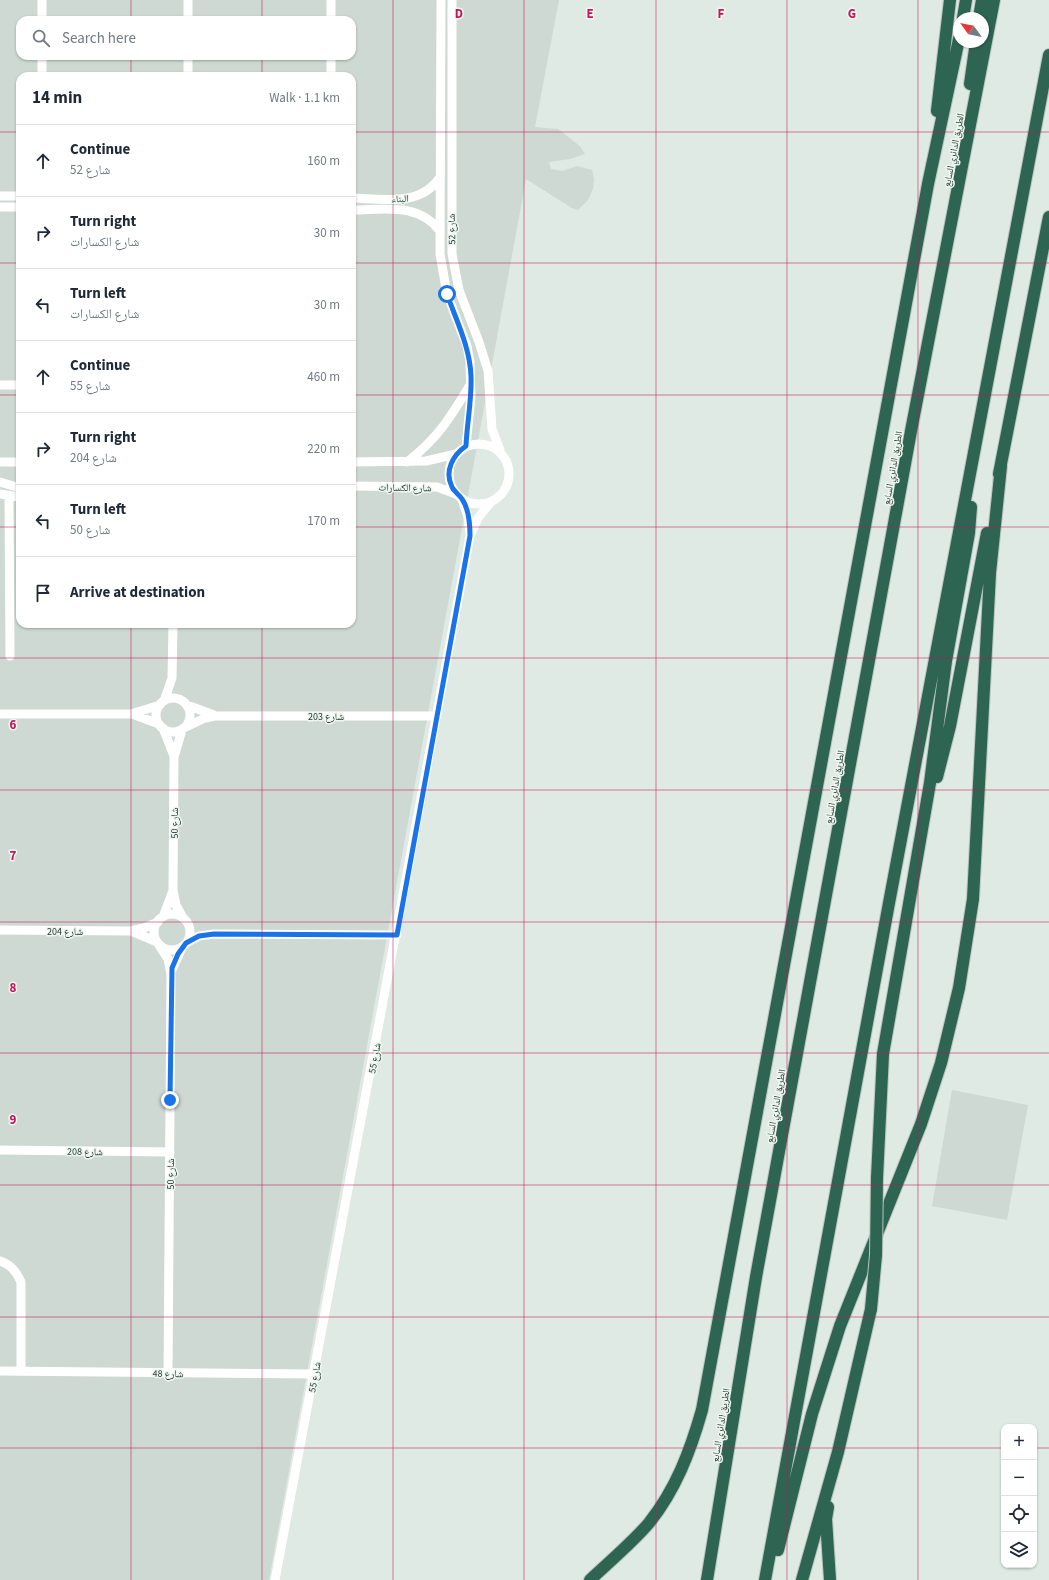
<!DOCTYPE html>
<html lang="en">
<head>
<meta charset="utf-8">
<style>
  body { margin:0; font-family:"Source Sans 3","Noto Naskh Arabic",sans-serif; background:#f6f6f7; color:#1f2937 }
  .controls { position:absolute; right:12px; bottom:12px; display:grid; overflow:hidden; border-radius:8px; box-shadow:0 1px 3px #0004 }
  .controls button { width:36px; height:36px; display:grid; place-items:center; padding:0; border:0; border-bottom:1px solid #e0e1e3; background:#fff; color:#1f2937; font:20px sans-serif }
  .compass { position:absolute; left:953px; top:12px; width:36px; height:36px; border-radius:50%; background:#fff; box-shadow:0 1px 3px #0004; rotate:303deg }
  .stop { position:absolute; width:12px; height:12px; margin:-9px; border:3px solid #1a73e8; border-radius:50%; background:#fff }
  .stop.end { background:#1a73e8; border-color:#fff; box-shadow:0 1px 4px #0008 }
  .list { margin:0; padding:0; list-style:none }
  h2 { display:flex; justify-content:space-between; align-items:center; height:52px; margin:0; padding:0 16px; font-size:17px }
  h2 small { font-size:13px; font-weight:400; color:#747a83 }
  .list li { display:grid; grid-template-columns:26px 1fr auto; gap:12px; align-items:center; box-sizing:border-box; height:72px; padding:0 16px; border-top:1px solid #e0e1e3 }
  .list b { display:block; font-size:15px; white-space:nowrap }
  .list p { margin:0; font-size:13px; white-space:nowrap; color:#747a83 }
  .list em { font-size:13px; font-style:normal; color:#747a83 }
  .icon { flex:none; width:22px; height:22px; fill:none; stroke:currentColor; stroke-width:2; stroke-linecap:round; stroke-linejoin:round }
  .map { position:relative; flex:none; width:1049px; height:1580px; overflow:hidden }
  .search { position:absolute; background:#fff; box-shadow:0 1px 3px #0004; left:16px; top:16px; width:340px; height:44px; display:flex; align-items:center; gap:10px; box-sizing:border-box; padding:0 14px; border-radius:12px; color:#747a83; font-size:15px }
  .panel { position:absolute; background:#fff; box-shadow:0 1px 3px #0004; left:16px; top:72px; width:340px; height:556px; border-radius:12px }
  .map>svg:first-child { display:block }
</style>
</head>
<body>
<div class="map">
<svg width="1049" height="1580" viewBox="0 0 1049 1580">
  <rect width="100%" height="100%" fill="#deeae3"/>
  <path fill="#cdd9d2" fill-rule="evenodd" d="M0 0H559L535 127 558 129 580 146 585 154 570 159 549 162 551 169 562 171 577 166 592 170 594 179 593 189 588 200 578 210 572 208 526 179 269 1580H0ZM20 20H352V56H20ZM20 76H352V624H20Z
    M952 1090 1028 1105 1007 1220 932 1206Z"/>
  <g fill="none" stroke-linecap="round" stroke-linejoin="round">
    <defs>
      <path id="highway" d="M963 18 966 0
        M979 18 982 0
        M970 84 976 42
        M937 111 950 0
        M999 474 1049 217
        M937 777 950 726 987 533
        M877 1178 883 1054 930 783 946 661 969 533 971 507
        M828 1507 826 1519 830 1580
        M778 1550 812 1414 840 1326 921 1124 941 1063 959 988 973 899 990 573 1001 466
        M590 1580C608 1563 633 1542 649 1523 676 1489 690 1452 702 1410L928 184 959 39
        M707 1580 756 1277 911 431 994 0
        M765 1580 889 903 1049 55
        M802 1580 838 1452 871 1309"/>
    </defs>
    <use href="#highway" stroke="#bcc4c1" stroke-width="14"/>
    <path stroke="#fff" stroke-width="9" d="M441 0 440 254 447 294 467 346 470 362 471 396 466 446
      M452 0V254L459 290 479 342 488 371 492 429 500 450
      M42 20V0
      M188 20V0
      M331 20V0
      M42 76V56
      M188 76V56
      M331 76V56
      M0 196H20
      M352 198C383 199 421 207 440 177
      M0 207H20
      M352 210C384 210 418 202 440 231
      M0 385H20
      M449 474a30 30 0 1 1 60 0a30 30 0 1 1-60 0Z
      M0 462H20
      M352 462 426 461 456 454
      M407 462C438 438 450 418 470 385
      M0 482 20 488
      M352 486 437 487 456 494
      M0 494 20 497
      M9 496 10 656
      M462 499 468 517 470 534
      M156 715a17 17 0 1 1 34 0a17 17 0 1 1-34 0Z
      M164 701 172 678 173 624
      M187 705 214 715
      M0 714H131L160 705
      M132 714 159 724
      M186 727 205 718 215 716H437
      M163 728 174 756
      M182 730 174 757 173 890 176 905 183 918
      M154 932a18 18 0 1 1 36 0a18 18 0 1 1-36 0Z
      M163 917 172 893
      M0 930 130 931 144 928 158 922
      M131 931 157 942
      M186 943 199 936 214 934 397 935
      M159 945 168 959 171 975 168 1373
      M171 972 182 948
      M0 1150 170 1152
      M0 1261C11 1265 16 1271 21 1282V1371
      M0 1371 315 1374
      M275 1580 470 536 478 518 491 502"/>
    <use href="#highway" stroke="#2d6452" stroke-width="12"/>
    <defs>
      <path id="highway-bridge" d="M871 1309 876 1255 877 1178"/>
    </defs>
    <use href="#highway-bridge" stroke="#bcc4c1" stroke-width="14" stroke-linecap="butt"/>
    <use href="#highway-bridge" stroke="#2d6452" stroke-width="12"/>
  </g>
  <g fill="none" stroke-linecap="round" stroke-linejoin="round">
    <path stroke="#1a73e8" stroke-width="5" d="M170 1100 172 968 178 954 186 943 199 936 214 934 397 935 470 536C470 524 469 509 462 499 459 494 454 492 452 487 444 471 453 455 466 446 467 422 472 399 471 376 470 347 456 320 447 294"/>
  </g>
  <path fill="none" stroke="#c2185b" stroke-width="1" stroke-opacity="0.55" d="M131 0V20M262 0V20M393 0V1580M524 0V1580M656 0V1580M787 0V1580M918 0V1580M131 56V76M262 56V76M0 132H20M352 132H1049M0 263H20M352 263H1049M0 395H20M352 395H1049M0 527H20M352 527H1049M131 624V1580M262 624V1580M0 658H1049M0 790H1049M0 922H1049M0 1053H1049M0 1185H1049M0 1317H1049M0 1448H1004M1034 1448H1049"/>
  <g text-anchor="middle" stroke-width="3" stroke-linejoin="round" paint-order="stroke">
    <g font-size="10" fill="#20392f" stroke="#eff6f1">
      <text transform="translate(953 150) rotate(-79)" y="4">الطريق الدائري السابع</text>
      <text transform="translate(400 198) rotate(-2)" y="4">البناء</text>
      <text transform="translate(451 229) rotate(-91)" y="4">شارع 52</text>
      <text transform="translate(892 468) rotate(-80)" y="4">الطريق الدائري السابع</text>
      <text transform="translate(405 487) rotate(1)" y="4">شارع الكسارات</text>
      <text x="326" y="720">شارع 203</text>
      <text transform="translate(834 787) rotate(-80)" y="4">الطريق الدائري السابع</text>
      <text transform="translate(174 823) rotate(-90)" y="4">شارع 50</text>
      <text x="65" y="935">شارع 204</text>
      <text transform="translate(374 1058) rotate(-79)" y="4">شارع 55</text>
      <text transform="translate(775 1106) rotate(-80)" y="4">الطريق الدائري السابع</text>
      <text transform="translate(85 1151) rotate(1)" y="4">شارع 208</text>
      <text transform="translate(170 1174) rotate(-90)" y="4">شارع 50</text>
      <text transform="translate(168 1373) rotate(1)" y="4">شارع 48</text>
      <text transform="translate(314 1377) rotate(-79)" y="4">شارع 55</text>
      <text transform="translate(720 1425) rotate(-81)" y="4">الطريق الدائري السابع</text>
    </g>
  </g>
  <g font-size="13" text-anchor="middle" font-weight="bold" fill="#c2185b" stroke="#eff6f1" stroke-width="3" stroke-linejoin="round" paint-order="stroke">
    <text x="459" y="18">D</text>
    <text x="590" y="18">E</text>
    <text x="721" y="18">F</text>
    <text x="852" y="18">G</text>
    <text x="13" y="729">6</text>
    <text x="13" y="860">7</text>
    <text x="13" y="992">8</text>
    <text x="13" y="1124">9</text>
  </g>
</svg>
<div class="controls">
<button>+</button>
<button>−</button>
<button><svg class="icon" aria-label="locate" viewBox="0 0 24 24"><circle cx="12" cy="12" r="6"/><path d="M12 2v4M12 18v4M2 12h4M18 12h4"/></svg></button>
<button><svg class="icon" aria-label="layers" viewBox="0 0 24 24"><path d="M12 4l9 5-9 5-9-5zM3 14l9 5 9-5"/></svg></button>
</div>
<svg class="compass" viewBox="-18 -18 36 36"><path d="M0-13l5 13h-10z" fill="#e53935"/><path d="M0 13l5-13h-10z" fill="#747a83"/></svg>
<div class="stop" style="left:447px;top:294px"></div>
<div class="stop end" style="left:170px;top:1100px"></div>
<div class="search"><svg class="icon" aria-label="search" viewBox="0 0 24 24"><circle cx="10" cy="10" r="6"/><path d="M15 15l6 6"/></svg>Search here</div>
<section class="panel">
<h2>14 min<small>Walk · 1.1 km</small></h2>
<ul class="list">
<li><svg class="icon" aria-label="ahead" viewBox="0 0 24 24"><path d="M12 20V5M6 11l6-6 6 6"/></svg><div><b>Continue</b><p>شارع 52</p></div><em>160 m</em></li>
<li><svg class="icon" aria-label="right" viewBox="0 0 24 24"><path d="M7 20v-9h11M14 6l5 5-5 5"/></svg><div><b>Turn right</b><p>شارع الكسارات</p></div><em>30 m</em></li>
<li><svg class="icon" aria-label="left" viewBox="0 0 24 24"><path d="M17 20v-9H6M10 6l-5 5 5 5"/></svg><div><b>Turn left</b><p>شارع الكسارات</p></div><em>30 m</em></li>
<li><svg class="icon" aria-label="ahead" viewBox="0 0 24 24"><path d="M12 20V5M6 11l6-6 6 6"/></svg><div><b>Continue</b><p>شارع 55</p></div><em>460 m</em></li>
<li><svg class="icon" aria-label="right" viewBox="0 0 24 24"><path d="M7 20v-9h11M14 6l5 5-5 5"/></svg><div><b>Turn right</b><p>شارع 204</p></div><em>220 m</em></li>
<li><svg class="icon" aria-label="left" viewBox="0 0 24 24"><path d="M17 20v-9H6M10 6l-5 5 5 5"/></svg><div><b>Turn left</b><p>شارع 50</p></div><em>170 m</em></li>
<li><svg class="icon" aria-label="arrive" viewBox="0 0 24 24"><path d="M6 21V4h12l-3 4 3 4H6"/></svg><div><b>Arrive at destination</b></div></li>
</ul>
</section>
</div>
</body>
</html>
